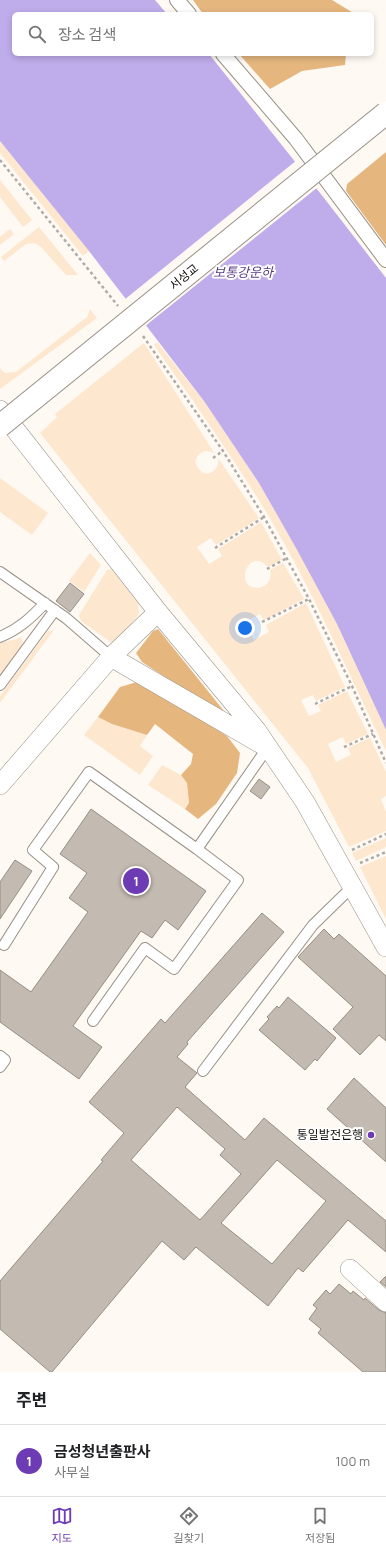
<!DOCTYPE html>
<html lang="ko">
<head>
<meta charset="utf-8">
<style>
  body { margin:0; font-family:Manrope,"Noto Sans KR",sans-serif; background:#f6f6f6; color:#202124 }
  .you { position:absolute; left:245px; top:628px; width:14px; height:14px; margin:-10px; border:3px solid #fff; border-radius:50%; background:#1a73e8; box-shadow:0 0 0 6px #1a73e833 }
  .badge { display:grid; place-items:center; width:26px; height:26px; border-radius:50%; background:#6d3bb3; color:#fff; font-size:13px; font-weight:700 }
  .pin { position:absolute; translate:-50% -50%; border:2px solid #fff; box-shadow:0 1px 4px #0006 }
  .list { margin:0; padding:0; list-style:none }
  h2 { display:flex; justify-content:space-between; align-items:center; height:52px; margin:0; padding:0 16px; font-size:17px }
  h2 small { font-size:13px; font-weight:400; color:#757577 }
  .list li { display:grid; grid-template-columns:26px 1fr auto; gap:12px; align-items:center; box-sizing:border-box; height:72px; padding:0 16px; border-top:1px solid #e0e0e0 }
  .list b { display:block; font-size:15px; white-space:nowrap }
  .list p { margin:0; font-size:13px; white-space:nowrap; color:#757577 }
  .list em { font-size:13px; font-style:normal; color:#757577 }
  .icon { flex:none; width:22px; height:22px; fill:none; stroke:currentColor; stroke-width:2; stroke-linecap:round; stroke-linejoin:round }
  .map { position:relative; flex:none; width:386px; height:1372px; overflow:hidden }
  .search { position:absolute; background:#fff; box-shadow:0 2px 6px #0003; left:12px; right:12px; top:12px; height:44px; display:flex; align-items:center; gap:10px; box-sizing:border-box; padding:0 14px; border-radius:6px; color:#757577; font-size:15px }
  .sheet { height:124px; background:#fff }
  nav { display:flex; justify-content:space-around; align-items:center; box-sizing:border-box; height:56px; border-top:1px solid #e0e0e0; background:#fff; font-size:11px; color:#757577 }
  nav a { display:grid; justify-items:center; gap:2px }
  nav .on { color:#6d3bb3 }
  .map>svg:first-child { display:block }
</style>
</head>
<body>
<div class="map">
<svg width="386" height="1372" viewBox="0 0 386 1372">
  <rect width="100%" height="100%" fill="#fef9f3"/>
  <path fill="#fde7ce" d="M0 141 89 251 83 256 0 153Z
    M0 180 32 220 23 227 0 197Z
    M39 227 78 275H66L41 247 35 243 26 244 4 261 1 257Z
    M10 229 14 234 0 245V237Z
    M90 309 97 318 0 389V368L5 373 16 372 87 317Z
    M157 342 204 401 259 483 296 548 337 624 386 730V751C348 672 313 591 268 515 233 457 193 401 154 345Z
    M144 343 215 454C204 445 189 459 199 469 207 480 221 469 218 458L259 518 216 545 211 538 197 547 209 564 222 556 218 549 261 522 282 560 268 567C248 546 233 588 258 588 268 587 272 578 270 570L283 563 304 599 264 620 260 614 245 622 254 640 269 632 266 625 306 603 345 687 316 701 313 695 301 700 309 716 321 711 318 705 347 691 368 734 346 744 343 737 328 744 336 762 351 755 348 748 370 738 386 772V796L381 799 386 812V831L349 847 308 768 40 433 57 417 55 414Z
    M0 478 48 513 32 535 0 512Z
    M90 553 101 565 84 592 69 581Z
    M112 569 138 603 139 614 118 642 112 643 81 621 79 615 107 570Z
    M54 630 0 703V696L48 631Z
    M21 637C28 649 7 670 0 680V643L17 639Z
    M98 717 112 724 147 735 140 746 153 756 140 775 84 735Z
    M162 765 181 775 187 783 189 803 185 809 148 785Z
    M386 838V847L356 861 352 853Z
    M386 856V919L360 867Z"/>
  <path fill="#e5b77f" d="M193 0H332L355 14H203Z
    M239 54H346L345 65 302 71 270 89Z
    M386 152V245L346 191 347 184Z
    M158 629 228 716H225L142 662 136 653 153 631Z
    M137 682 183 708 227 736 240 753 237 773 216 804 198 819 185 809 189 803 187 783 181 775 191 764 193 754 155 724 147 735 112 724 98 717 120 687Z"/>
  <path fill="#bfaceb" d="M0 0H155L167 14H14V54H209L324 198 386 278V730L337 624 296 548 259 483 204 401 89 251 0 141Z"/>
  <path fill="#fef9f3" d="M297 160 318 187 144 327 124 300Z"/>
  <path fill="#c3bbb1" stroke="#958e85" fill-rule="evenodd" d="M70 583 84 594 70 612 56 601Z
    M259 779 270 787 261 799 250 791Z
    M91 809 206 891 178 930 165 920 152 938 141 931 73 1026 102 1047 79 1079 0 1022V970L31 992 88 912 69 898 87 873 60 854Z
    M15 860 32 871 0 919V882Z
    M262 913 284 932 187 1042 188 1044 177 1057 197 1073 185 1087 245 1140 264 1118 386 1221V1252L348 1220 303 1272 298 1268 268 1306 196 1247 184 1260 162 1241 52 1372H50L0 1329V1281L103 1161 101 1160 124 1133 89 1102 161 1019 165 1023ZM177 1107 225 1149 220 1155 241 1174 200 1220 131 1160ZM277 1160 326 1201 272 1264 221 1223Z
    M324 929 334 939 339 934 386 976V1041L379 1035 360 1055 333 1029 353 1007 298 957Z
    M288 997 336 1038 317 1061 315 1059 305 1070 259 1030 269 1019 267 1017 277 1006 279 1008Z
    M354 1078 386 1108V1162L327 1109Z
    M386 1276V1287L380 1282Z
    M339 1284 351 1294 353 1291 364 1300 365 1298 379 1310 386 1313V1372H363L318 1333 321 1329 309 1319 317 1308 313 1305 326 1290 330 1294Z"/>
  <g fill="none" stroke-linecap="round" stroke-linejoin="round">
    <defs>
      <path id="service" d="M0 572 66 618 111 657
        M0 637C19 629 31 618 45 603
        M0 685 55 610
        M4 945 53 867 33 850 89 772 197 849 268 747
        M93 1021 145 948 174 969 238 880 197 849
        M0 1056 5 1060 0 1067
        M203 1071 313 925 352 887"/>
      <path id="pedestrian" d="M177 0 189 14
        M223 54 296 139 386 260"/>
      <path id="minor" d="M0 410 158 612 257 731 305 802 386 947
        M111 657 263 745
        M0 785 111 657 158 612
        M350 1269 386 1302"/>
    </defs>
    <use href="#service" stroke="#989087" stroke-width="12"/>
    <use href="#pedestrian" stroke="#989087" stroke-width="16"/>
    <use href="#minor" stroke="#989087" stroke-width="20"/>
    <path stroke="#aeaaa5" stroke-width="2.5" stroke-dasharray="3 3" stroke-linecap="butt" d="M0 160 118 306
      M143 336 223 451 264 517 309 599 352 686 386 763
      M213 458 223 451
      M215 548 264 517
      M267 569 287 558
      M262 622 309 599
      M315 704 352 686
      M344 747 373 734
      M352 850 386 834
      M360 863 386 852"/>
    <use href="#service" stroke="#fff" stroke-width="10"/>
    <use href="#pedestrian" stroke="#fff" stroke-width="14"/>
    <use href="#minor" stroke="#fff" stroke-width="19"/>
    <defs>
      <path id="tertiary-bridge" d="M0 426 386 113"/>
    </defs>
    <use href="#tertiary-bridge" stroke="#989087" stroke-width="24" stroke-linecap="butt"/>
    <use href="#tertiary-bridge" stroke="#fff" stroke-width="22"/>
  </g>
  <circle fill="#6d3bb3" stroke="#fff" stroke-width="1.5" cx="371" cy="1135" r="4"/>
  <g text-anchor="middle" stroke-width="4" stroke-linejoin="round" paint-order="stroke">
    <g font-size="12" fill="#161310" stroke="#fff">
      <text transform="translate(184 277) rotate(-39)" y="4">서성교</text>
    </g>
    <g font-size="12" fill="#161310" stroke="#fff" text-anchor="end">
      <text x="363" y="1139">통일발전은행</text>
    </g>
    <g font-size="13" font-style="italic" fill="#573b85" stroke="#fff">
      <text x="243" y="277">보통강운하</text>
    </g>
  </g>
</svg>
<div class="you"></div>
<div class="pin badge" style="left:136px;top:881px">1</div>
<div class="search"><svg class="icon" aria-label="search" viewBox="0 0 24 24"><circle cx="10" cy="10" r="6"/><path d="M15 15l6 6"/></svg>장소 검색</div>
</div>
<section class="sheet">
<h2>주변<small></small></h2>
<ul class="list">
<li><span class="badge">1</span><div><b>금성청년출판사</b><p>사무실</p></div><em>100 m</em></li>
</ul>
</section>
<nav>
<a class="on"><svg class="icon" aria-label="map" viewBox="0 0 24 24"><path d="M3 6l6-2 6 2 6-2v14l-6 2-6-2-6 2zM9 4v14M15 6v14"/></svg>지도</a>
<a><svg class="icon" aria-label="directions" viewBox="0 0 24 24"><path d="M12 3l9 9-9 9-9-9zM9 14v-3h6M13 9l2 2-2 2"/></svg>길찾기</a>
<a><svg class="icon" aria-label="saved" viewBox="0 0 24 24"><path d="M7 4h10v16l-5-4-5 4z"/></svg>저장됨</a>
</nav>
</body>
</html>
